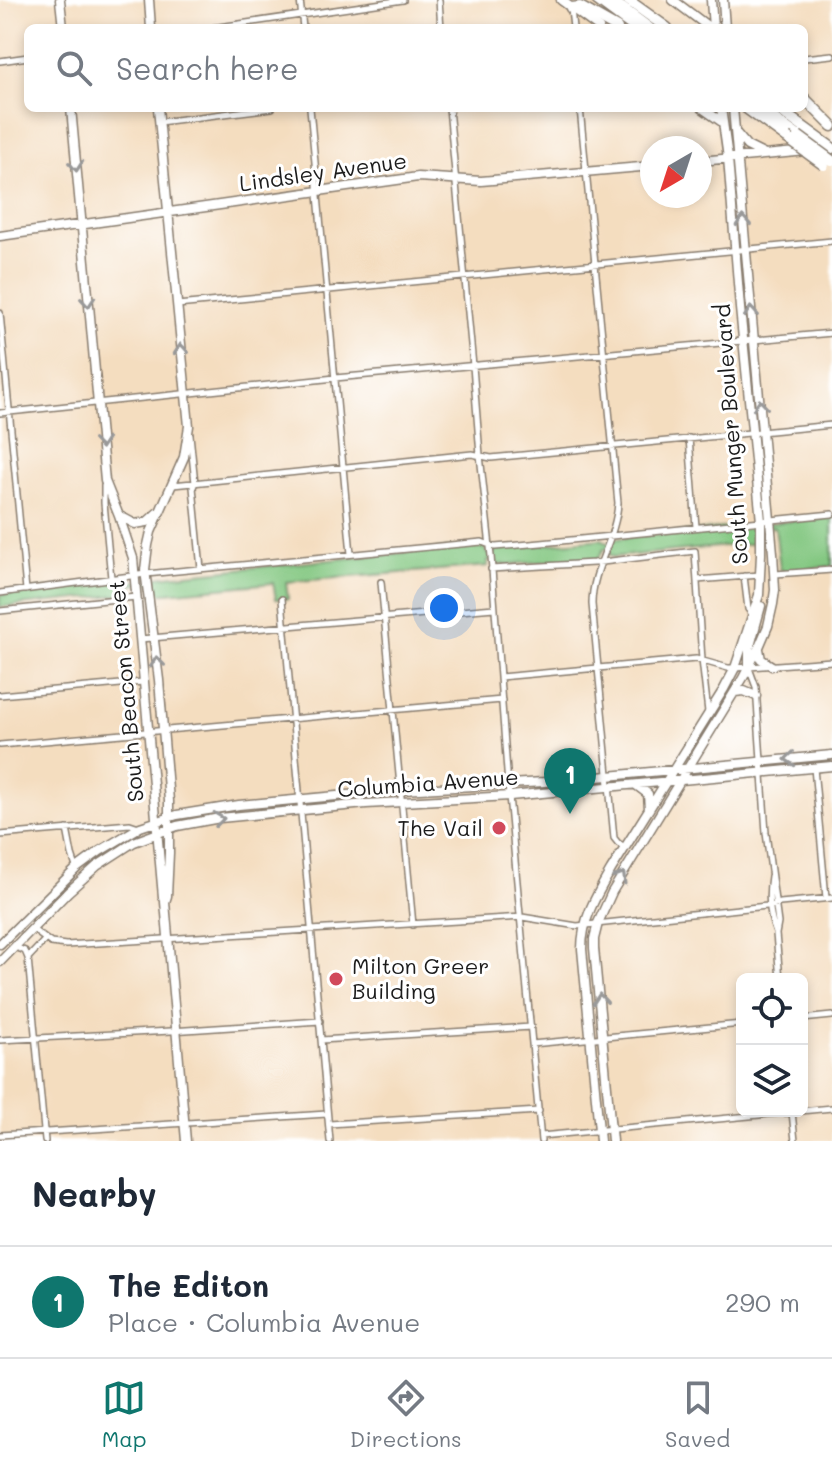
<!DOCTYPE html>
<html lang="en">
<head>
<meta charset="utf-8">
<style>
  body { margin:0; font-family:Mali,sans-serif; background:#f2f2f3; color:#1f2937 }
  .controls { position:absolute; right:24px; bottom:24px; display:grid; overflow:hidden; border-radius:12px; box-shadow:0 4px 12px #0003 }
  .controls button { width:72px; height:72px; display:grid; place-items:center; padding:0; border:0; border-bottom:2px solid #e0e1e3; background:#fff; color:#1f2937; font:40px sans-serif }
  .compass { position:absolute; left:640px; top:136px; width:72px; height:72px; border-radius:50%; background:#fff; box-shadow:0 4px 12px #0003; rotate:219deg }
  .you { position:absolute; left:444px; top:608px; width:28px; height:28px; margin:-20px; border:6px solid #fff; border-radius:50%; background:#1a73e8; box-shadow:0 0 0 12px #1a73e833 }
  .badge { display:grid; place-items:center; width:52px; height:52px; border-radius:50%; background:#0f766e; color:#fff; font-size:26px; font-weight:700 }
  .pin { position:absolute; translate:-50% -66px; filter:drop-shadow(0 2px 4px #0008) }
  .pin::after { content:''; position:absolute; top:42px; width:28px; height:24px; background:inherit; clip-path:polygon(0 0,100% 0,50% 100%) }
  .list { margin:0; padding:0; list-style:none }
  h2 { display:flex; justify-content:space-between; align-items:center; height:104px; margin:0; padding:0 32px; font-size:34px }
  h2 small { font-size:26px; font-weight:400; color:#747a83 }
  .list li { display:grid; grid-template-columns:52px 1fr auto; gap:24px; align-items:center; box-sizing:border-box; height:112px; padding:0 32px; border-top:2px solid #e0e1e3 }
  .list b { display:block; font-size:30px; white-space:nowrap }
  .list p { margin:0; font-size:26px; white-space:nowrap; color:#747a83 }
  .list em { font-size:26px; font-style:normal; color:#747a83 }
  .icon { flex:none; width:44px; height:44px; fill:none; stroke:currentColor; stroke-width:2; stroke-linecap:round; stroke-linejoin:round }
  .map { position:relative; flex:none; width:832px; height:1141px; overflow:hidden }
  .search { position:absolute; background:#fff; box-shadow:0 4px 12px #0003; left:24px; right:24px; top:24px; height:88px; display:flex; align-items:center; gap:20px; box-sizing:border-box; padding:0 28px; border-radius:12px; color:#747a83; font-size:30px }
  .sheet { height:216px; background:#fff }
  nav { display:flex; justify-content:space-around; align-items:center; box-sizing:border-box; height:112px; border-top:2px solid #e0e1e3; background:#fff; font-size:22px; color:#747a83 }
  nav a { display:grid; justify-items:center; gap:4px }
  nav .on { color:#0f766e }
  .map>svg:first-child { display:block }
</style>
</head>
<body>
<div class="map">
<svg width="832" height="1141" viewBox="0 0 832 1141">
  <rect width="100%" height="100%" fill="#fff"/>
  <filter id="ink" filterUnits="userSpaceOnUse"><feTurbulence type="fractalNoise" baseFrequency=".0125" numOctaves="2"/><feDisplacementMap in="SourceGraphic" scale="16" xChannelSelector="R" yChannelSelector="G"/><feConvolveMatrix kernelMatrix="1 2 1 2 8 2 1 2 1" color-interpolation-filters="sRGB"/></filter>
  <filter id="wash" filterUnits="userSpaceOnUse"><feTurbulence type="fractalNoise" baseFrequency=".006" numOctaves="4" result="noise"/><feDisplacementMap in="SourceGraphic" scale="32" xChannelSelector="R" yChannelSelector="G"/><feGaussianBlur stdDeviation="1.8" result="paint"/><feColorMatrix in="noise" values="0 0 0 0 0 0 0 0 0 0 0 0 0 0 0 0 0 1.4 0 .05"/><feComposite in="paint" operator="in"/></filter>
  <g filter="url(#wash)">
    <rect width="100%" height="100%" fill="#f4ddbf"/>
    <path fill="#83c781" stroke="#50724e" stroke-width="2" d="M832 517V566L784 571 780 569 775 527 755 529V544H749L613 557 609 554V549H604L597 560 580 559 497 565 494 559 488 560V566L286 582 288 599H276L273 583 155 594 152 583 131 585V593L128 594 0 607V595L124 580C135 582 147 582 157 577L482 545 488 554 494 553 496 549 602 539 606 543 613 542 614 539Z"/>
  </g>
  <g filter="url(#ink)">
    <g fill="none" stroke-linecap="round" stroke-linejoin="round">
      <defs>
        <path id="street" d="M300 0 303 28
          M439 0 441 28
          M571 9 573 28
          M212 28 403 0
          M804 58 832 55
          M0 61 28 57
          M310 108 351 554
          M449 108 473 366 480 455 491 556 508 785 541 1141
          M580 108 618 503C616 539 592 568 592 604L614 838 618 843 625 847
          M159 122 272 108
          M177 305 832 241
          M0 313 26 590
          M0 413 335 378 832 333
          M190 435 195 483 193 487 201 569
          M689 438 696 527
          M173 485 472 454 491 458 832 425
          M104 486V503L111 578
          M491 569 594 563 695 551 702 660 708 712
          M775 574 832 570
          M744 576 748 609 752 614
          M697 580 760 575
          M381 582 413 925
          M0 593 146 574 482 542 495 547 541 543 832 514
          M282 599 330 1141
          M0 611 136 597
          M140 639 494 608
          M749 668 756 687 766 833 778 923 776 934 780 979
          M500 677 696 659 728 668H735L832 661
          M0 695 143 682
          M0 745 502 700
          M814 768 826 898
          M67 829 72 855 76 867
          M0 835 130 824 139 827
          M771 876C768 895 769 916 776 933
          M32 929 51 943 66 945 522 917 577 926 767 906 780 903 832 898
          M15 947 25 951 28 958 45 1141
          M28 958 45 940
          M802 1019 832 1016
          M0 1040 171 1031 320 1021
          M321 1040 531 1027
          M532 1044 742 1024
          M792 1112 795 1141
          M329 1124 539 1111
          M0 1135 327 1114
          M541 1136 832 1108"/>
        <path id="secondary" d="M60 0 63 28
          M149 0 151 28
          M561 0 599 28
          M673 0 710 28
          M711 0 713 28
          M723 0 725 28
          M71 108 105 481 119 516 133 558 163 897
          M158 108 189 426 184 457 151 532 148 545 145 570 159 680 169 801V853L167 896 165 902 186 1141
          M702 108 722 122
          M737 134 747 146 763 154
          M700 161 807 151
          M0 236 418 177 481 181 652 166
          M120 516 135 524 147 522 157 513
          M759 649 761 659 772 666
          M749 667V650L761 606
          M735 692 744 691 756 696
          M636 785 648 794 649 809
          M0 944 77 868 100 851 140 827 177 815 239 805 401 790 544 782 832 755
          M0 962 68 892 97 866 134 842 177 826 220 818 366 804 510 796 832 766
          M600 1141 582 949C582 919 596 896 611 870L724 689 735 668 759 595 761 554V521L740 308 728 158 721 108
          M612 1141 594 948V939L598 923 612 892 743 678 759 647 768 626 773 604 775 590 773 553 733 108"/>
        <path id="highway" d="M597 0 635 28
          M611 0 649 28
          M628 0 667 28
          M571 8 580 7 617 28
          M804 98 832 126
          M746 108 787 138
          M759 108 798 136
          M777 108 832 148"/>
      </defs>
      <use href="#street" stroke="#887c6e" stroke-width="8"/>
      <use href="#secondary" stroke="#887c6e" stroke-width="11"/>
      <use href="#highway" stroke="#887c6e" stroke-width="13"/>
      <use href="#street" stroke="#fff" stroke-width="5"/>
      <use href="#secondary" stroke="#fff" stroke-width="8"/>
      <use href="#highway" stroke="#fff" stroke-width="10"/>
      <defs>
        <path id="highway-bridge" d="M798 136 832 161
          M787 138 824 165"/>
      </defs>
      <use href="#highway-bridge" stroke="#887c6e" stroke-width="13" stroke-linecap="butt"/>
      <use href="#highway-bridge" stroke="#fff" stroke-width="10"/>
    </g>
    <defs><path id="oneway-chevron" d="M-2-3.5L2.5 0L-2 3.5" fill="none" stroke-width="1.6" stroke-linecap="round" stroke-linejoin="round" transform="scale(2)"/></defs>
    <g stroke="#999">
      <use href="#oneway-chevron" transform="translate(76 166) rotate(85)"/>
      <use href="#oneway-chevron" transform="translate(743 221) rotate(-94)"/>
      <use href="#oneway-chevron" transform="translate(88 302) rotate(85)"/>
      <use href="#oneway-chevron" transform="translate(751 312) rotate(-95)"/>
      <use href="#oneway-chevron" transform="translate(181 349) rotate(-95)"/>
      <use href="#oneway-chevron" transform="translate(760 405) rotate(-96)"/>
      <use href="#oneway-chevron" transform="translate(101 443) rotate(84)"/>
      <use href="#oneway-chevron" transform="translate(157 662) rotate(-97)"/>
      <use href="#oneway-chevron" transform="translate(790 759) rotate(175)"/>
      <use href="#oneway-chevron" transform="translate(219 819) rotate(-7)"/>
      <use href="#oneway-chevron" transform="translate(621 877) rotate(-59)"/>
      <use href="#oneway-chevron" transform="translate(600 999) rotate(-95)"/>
    </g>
  </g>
  <g fill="#d1495b" stroke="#fff" stroke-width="3">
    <circle cx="499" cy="828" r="8"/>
    <circle cx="336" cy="979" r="8"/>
  </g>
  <g text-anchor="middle" stroke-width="6" stroke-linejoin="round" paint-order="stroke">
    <g font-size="22" fill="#1c1c1c" stroke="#fff">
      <text transform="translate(323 172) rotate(-8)" y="8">Lindsley Avenue</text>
      <text transform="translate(731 434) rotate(-94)" y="8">South Munger Boulevard</text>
      <text transform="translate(126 691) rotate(-95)" y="8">South Beacon Street</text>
      <text transform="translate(428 783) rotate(-4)" y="8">Columbia Avenue</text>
    </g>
    <g font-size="22" fill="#1c1c1c" stroke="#fff" text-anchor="end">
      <text x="483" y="836">The Vail</text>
      <text x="352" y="974" text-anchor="start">Milton Greer<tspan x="352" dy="25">Building</tspan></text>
    </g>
  </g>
</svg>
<div class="controls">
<button><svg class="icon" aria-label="locate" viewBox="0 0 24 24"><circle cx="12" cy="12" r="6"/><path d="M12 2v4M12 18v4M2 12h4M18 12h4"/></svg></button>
<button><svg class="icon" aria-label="layers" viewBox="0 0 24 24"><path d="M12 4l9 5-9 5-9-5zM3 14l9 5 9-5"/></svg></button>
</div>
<svg class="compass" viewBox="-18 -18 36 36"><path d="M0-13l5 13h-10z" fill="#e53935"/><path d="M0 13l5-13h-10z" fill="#747a83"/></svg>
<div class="you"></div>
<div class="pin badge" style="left:570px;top:814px">1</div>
<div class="search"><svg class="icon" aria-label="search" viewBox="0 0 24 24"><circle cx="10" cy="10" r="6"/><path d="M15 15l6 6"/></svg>Search here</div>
</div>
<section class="sheet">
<h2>Nearby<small></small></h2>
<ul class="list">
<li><span class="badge">1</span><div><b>The Editon</b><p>Place · Columbia Avenue</p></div><em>290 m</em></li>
</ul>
</section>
<nav>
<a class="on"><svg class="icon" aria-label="map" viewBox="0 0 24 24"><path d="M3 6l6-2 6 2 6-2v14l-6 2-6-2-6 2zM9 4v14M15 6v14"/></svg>Map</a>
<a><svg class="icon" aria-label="directions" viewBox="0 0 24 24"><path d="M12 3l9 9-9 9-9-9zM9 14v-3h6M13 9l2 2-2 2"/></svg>Directions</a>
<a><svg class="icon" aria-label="saved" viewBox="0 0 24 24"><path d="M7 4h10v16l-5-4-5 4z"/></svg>Saved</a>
</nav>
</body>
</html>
